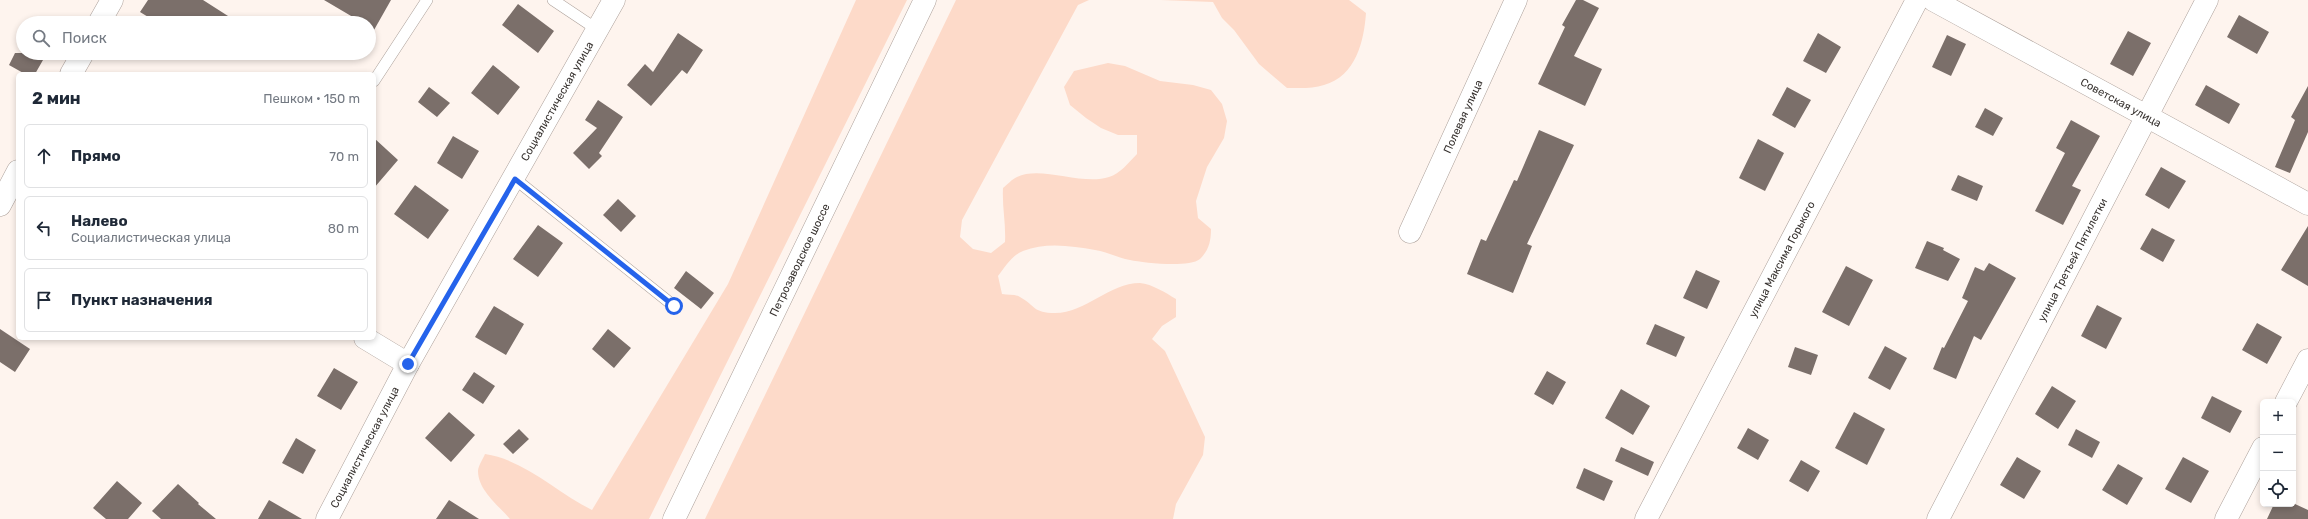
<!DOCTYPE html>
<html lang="ru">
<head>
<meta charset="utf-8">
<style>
  body { margin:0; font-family:Rubik,sans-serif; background:#f6f6f7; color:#1f2937 }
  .controls { position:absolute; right:12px; bottom:12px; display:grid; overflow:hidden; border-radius:6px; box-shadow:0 2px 6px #0003 }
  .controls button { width:36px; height:36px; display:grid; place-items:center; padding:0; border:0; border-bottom:1px solid #e0e1e3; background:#fff; color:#1f2937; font:20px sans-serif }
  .stop { position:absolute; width:12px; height:12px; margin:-9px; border:3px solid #2563eb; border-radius:50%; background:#fff }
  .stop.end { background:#2563eb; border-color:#fff; box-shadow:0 1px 4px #0008 }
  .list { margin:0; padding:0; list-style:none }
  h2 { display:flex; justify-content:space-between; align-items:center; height:52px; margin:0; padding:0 16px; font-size:17px }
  h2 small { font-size:13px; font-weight:400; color:#747a83 }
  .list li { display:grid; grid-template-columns:26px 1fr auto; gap:12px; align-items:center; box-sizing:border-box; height:64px; margin:0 8px 8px; padding:0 8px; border:1px solid #e0e1e3; border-radius:6px }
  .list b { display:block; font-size:15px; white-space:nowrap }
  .list p { margin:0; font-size:13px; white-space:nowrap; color:#747a83 }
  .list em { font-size:13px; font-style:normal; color:#747a83 }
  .icon { flex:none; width:22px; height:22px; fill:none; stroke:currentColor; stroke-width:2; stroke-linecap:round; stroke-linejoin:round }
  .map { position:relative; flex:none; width:2308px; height:519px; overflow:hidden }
  .search { position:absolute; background:#fff; box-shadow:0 2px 6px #0003; left:16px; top:16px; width:360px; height:44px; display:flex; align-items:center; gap:10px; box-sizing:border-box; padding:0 14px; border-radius:22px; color:#747a83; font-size:15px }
  .panel { position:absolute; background:#fff; box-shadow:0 2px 6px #0003; left:16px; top:72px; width:360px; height:268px; border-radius:6px }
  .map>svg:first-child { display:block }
</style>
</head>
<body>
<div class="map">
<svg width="2308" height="519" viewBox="0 0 2308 519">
  <rect width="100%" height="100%" fill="#fef4ee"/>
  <path fill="#fddac9" d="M856 0H907L649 519H510C498 505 478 490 478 471 478 466 483 459 485 454 525 460 556 492 592 510L728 284Z
    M956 0H1089L1078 5 962 220 960 237 973 249 991 253 1005 242C1006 224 1002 207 1003 188 1007 185 1012 179 1017 177 1041 165 1082 186 1109 177 1120 174 1129 162 1137 154V135H1118L1101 128 1086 118 1070 105 1064 87 1074 71 1108 63 1125 66 1160 81 1193 85 1211 90 1222 104 1227 121 1224 138 1207 167 1196 201 1198 218 1211 229C1211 241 1209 250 1200 259 1189 268 1144 263 1130 260 1119 258 1107 252 1095 250 1072 246 1046 242 1023 251 1012 255 1005 267 998 276L1002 294C1008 295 1016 294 1020 297 1036 306 1033 313 1055 313 1086 313 1109 283 1140 283 1152 284 1166 293 1176 299V317L1162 326 1152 339 1165 351 1205 437 1203 455 1176 504 1173 519H705Z
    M1161 0H1349L1366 13C1364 41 1356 76 1324 85 1313 89 1299 88 1287 88L1259 64 1234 30 1222 18 1213 2Z"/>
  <path fill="#7b6f6a" d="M148 0H203L239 23H158L140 12Z
    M324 0H391L374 30 369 27V23H363Z
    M1576 0H1583L1599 8 1574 56 1602 69 1585 106 1538 84 1565 27 1562 25Z
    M518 4 554 31 538 53 502 25Z
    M2239 15 2269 32 2257 54 2227 37Z
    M2128 31 2151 43 2133 76 2110 64Z
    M678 33 703 50 687 74 682 70 651 106 627 85 645 64 653 72Z
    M1818 33 1841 47 1826 73 1803 61Z
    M1947 35 1966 44 1951 76 1932 67Z
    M15 53H47L35 74H25L9 65Z
    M493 65 520 87 498 115 471 93Z
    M2206 85 2240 104 2229 124 2195 105Z
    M2308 86V132L2290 173 2275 167 2295 120 2291 117Z
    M429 87 450 103 437 117 418 102Z
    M1787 87 1811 100 1795 128 1772 115Z
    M598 100 623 117 599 153 602 156 589 169 573 153 597 128 585 120Z
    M1985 108 2003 118 1993 136 1975 127Z
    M2071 120 2100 136 2072 186 2081 190 2063 225 2035 211 2065 153 2056 148Z
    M1539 130 1574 145 1527 244 1532 246 1513 293 1467 274 1481 239 1486 241 1514 180 1517 181Z
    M453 136 479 151 462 179 437 163Z
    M374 138 398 160 374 188Z
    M1758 139 1784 153 1765 191 1739 178Z
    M2161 167 2186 181 2169 209 2145 195Z
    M1958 175 1983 186 1977 201 1951 190Z
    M415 185 449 210 428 239 394 214Z
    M618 199 636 216 621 232 603 215Z
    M538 225 563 243 538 277 513 259Z
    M2308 226V286L2281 270Z
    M2152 228 2175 240 2163 262 2140 249Z
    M1927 241 1944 248 1943 250 1960 259 1948 281 1915 268Z
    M1989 263 2016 278 1981 340 1974 336 1956 379 1933 369 1942 347 1944 348 1968 301 1962 298 1975 267 1984 271Z
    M1846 266 1873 280 1849 326 1822 312Z
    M1696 270 1720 281 1707 309 1683 298Z
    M686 271 714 293 701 309 674 288Z
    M2097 305 2122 318 2106 349 2081 336Z
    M494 306 524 324 506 355 475 337Z
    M2257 323 2282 337 2267 364 2242 350Z
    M1655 324 1685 337 1676 357 1646 344Z
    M0 329 30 349 15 372 0 362Z
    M608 329 631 348 614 368 592 349Z
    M1885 346 1907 358 1890 390 1868 378Z
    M1795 347 1818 355 1811 375 1788 367Z
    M334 368 358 382 341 410 317 396Z
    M1547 371 1566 382 1553 405 1534 394Z
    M474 372 495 386 483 404 462 390Z
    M2052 386 2076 401 2058 429 2035 414Z
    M1621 389 1650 406 1633 435 1605 418Z
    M2212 396 2242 411 2230 433 2201 418Z
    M449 412 475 435 451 462 425 438Z
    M1854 412 1885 429 1867 465 1835 448Z
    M1748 428 1769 440 1758 460 1737 448Z
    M519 429 529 439 513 454 503 444Z
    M2076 429 2100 442 2092 458 2068 445Z
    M296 438 316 450 303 474 282 463Z
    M1621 447 1654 462 1648 476 1615 461Z
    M2017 457 2041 471 2024 499 2000 485Z
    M2183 457 2209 471 2191 503 2165 489Z
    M1801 460 1820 471 1808 492 1789 481Z
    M2118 464 2143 478 2127 505 2102 490Z
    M1584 468 1613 481 1604 501 1576 488Z
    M117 481 142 503 128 519H106L93 508Z
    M178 484 199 503 198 504 216 519H161L152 511Z
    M269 500 302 519H258Z
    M449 500 479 519H436Z
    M2274 504H2295L2308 510V519H2267Z"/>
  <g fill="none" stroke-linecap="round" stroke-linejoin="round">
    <defs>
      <path id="lane" d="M553 0 598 30
        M374 81 427 0
        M515 179 674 306"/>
      <g id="street">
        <path id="s1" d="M1933 0 2308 204"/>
        <path d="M99 23 112 0"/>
        <path d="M71 74 83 53"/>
        <path d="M0 205 18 171"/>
        <path id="s2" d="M1410 232 1516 0"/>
        <path d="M365 338 408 364"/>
        <path d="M2286 402 2308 360"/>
        <path id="s3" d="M327 519 408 364 614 0"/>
        <path id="s4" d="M1646 519 1917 0"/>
        <path id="s5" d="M1938 519 2207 0"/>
        <path d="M2226 519 2263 448"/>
      </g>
      <g id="primary">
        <path id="s6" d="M674 519 925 0"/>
      </g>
    </defs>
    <use href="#lane" stroke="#aca09a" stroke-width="12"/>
    <use href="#street" stroke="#aca09a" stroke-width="23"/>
    <use href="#primary" stroke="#aca09a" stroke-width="23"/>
    <use href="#lane" stroke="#fff" stroke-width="11"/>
    <use href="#street" stroke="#fff" stroke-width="22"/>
    <use href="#primary" stroke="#fff" stroke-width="22"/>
  </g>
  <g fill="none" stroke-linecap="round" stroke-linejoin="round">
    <path stroke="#2563eb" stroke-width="5" d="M408 364 515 179 674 306"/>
  </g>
  <g text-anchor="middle" stroke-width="4" stroke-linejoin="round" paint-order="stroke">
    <g font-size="11" fill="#37322f" stroke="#fff">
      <text dy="4" stroke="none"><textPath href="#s3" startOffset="477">Социалистическая улица</textPath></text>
      <text dy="4" stroke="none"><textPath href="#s1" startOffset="214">Советская улица</textPath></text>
      <text dy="4" stroke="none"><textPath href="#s2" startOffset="127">Полевая улица</textPath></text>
      <text dy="4" stroke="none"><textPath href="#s5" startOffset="292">улица Третьей Пятилетки</textPath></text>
      <text dy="4" stroke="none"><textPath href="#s6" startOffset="288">Петрозаводское шоссе</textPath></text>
      <text dy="4" stroke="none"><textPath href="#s4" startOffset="293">улица Максима Горького</textPath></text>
      <text dy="4" stroke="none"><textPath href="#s3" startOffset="81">Социалистическая улица</textPath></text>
    </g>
  </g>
</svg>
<div class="controls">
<button>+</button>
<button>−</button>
<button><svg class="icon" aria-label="locate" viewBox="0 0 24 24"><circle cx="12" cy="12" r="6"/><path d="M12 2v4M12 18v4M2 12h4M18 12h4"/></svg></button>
</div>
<div class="stop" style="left:674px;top:306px"></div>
<div class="stop end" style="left:408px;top:364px"></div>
<div class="search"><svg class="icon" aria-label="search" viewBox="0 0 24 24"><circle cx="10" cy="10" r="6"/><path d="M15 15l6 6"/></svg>Поиск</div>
<section class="panel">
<h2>2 мин<small>Пешком · 150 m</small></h2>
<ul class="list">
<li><svg class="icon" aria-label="ahead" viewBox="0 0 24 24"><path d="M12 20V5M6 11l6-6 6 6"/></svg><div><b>Прямо</b></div><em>70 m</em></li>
<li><svg class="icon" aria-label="left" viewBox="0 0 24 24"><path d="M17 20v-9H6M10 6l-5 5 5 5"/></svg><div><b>Налево</b><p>Социалистическая улица</p></div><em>80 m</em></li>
<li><svg class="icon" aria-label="arrive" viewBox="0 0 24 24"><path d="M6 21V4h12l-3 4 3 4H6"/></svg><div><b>Пункт назначения</b></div></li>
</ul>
</section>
</div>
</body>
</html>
